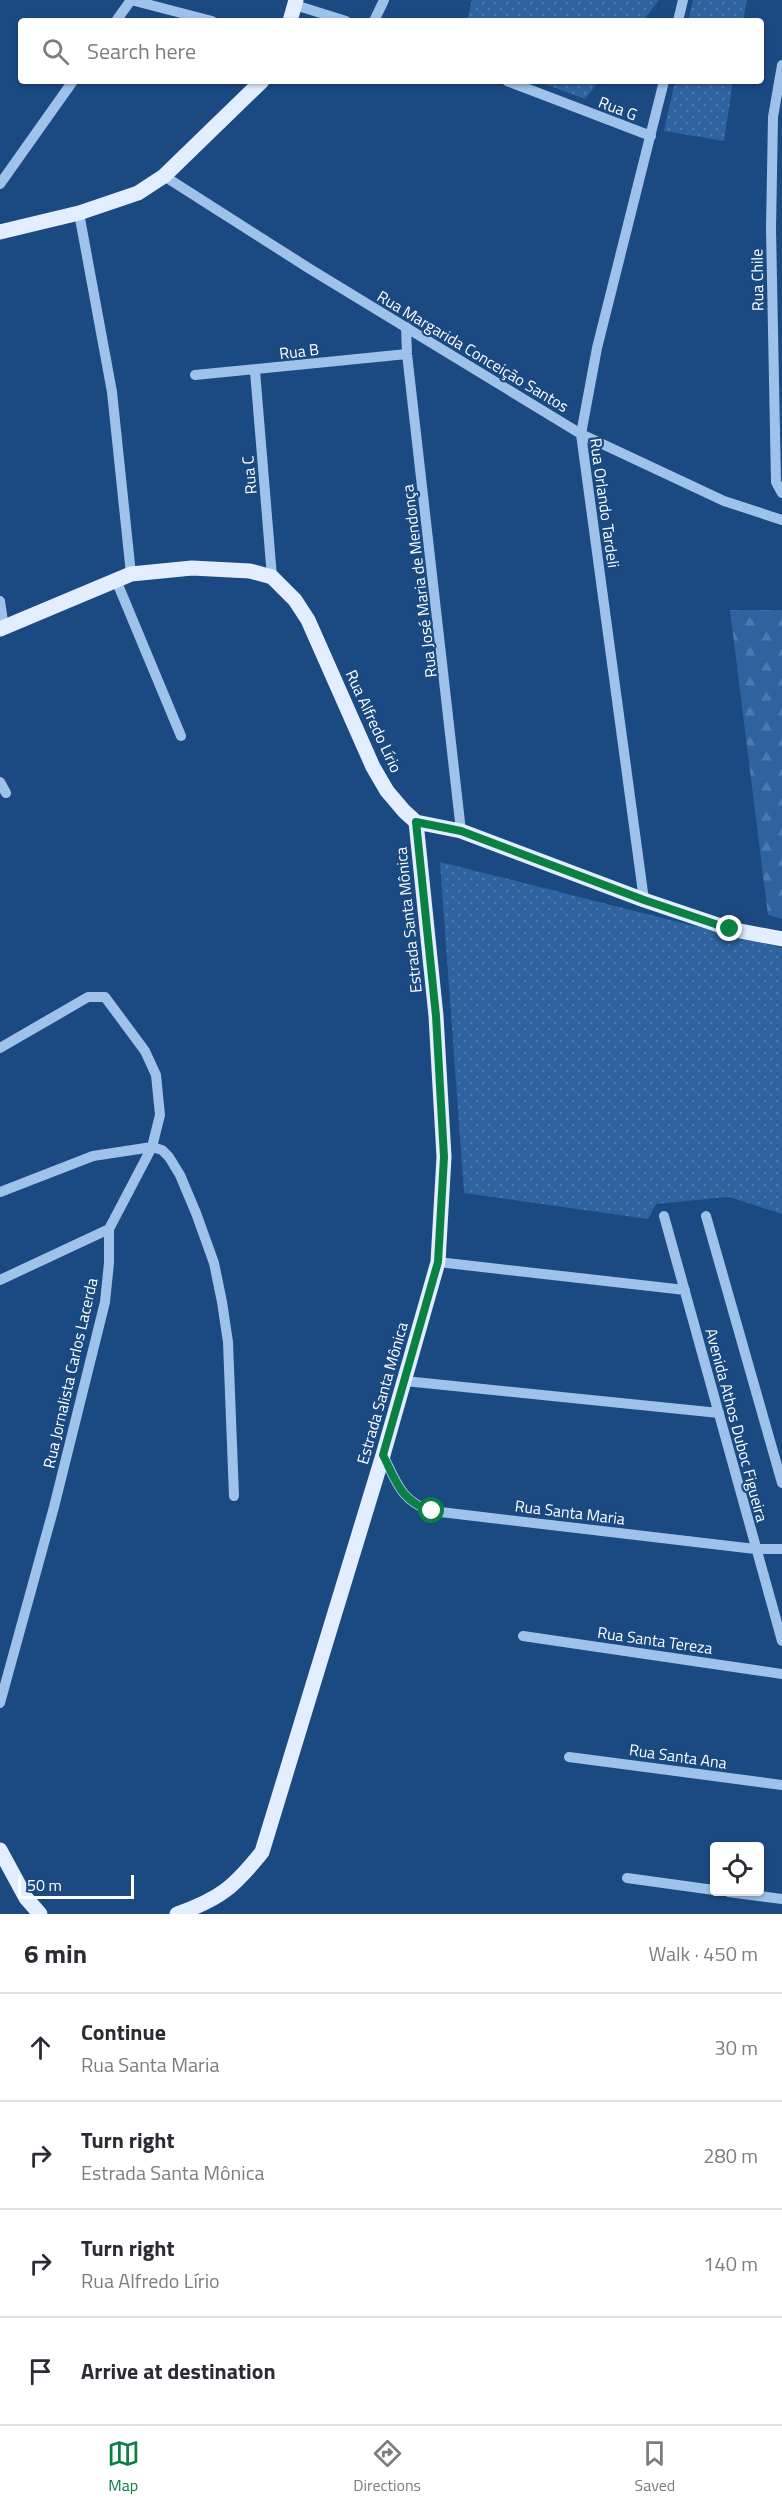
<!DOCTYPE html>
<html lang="en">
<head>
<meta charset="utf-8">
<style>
  body { margin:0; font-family:"Titillium Web",sans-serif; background:#f2f2f3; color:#2b2b33 }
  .controls { position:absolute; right:18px; bottom:18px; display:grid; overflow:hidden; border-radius:6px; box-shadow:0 2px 4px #0004 }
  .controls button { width:54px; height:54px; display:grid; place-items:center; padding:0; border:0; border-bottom:2px solid #e1e1e2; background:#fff; color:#2b2b33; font:30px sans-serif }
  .scale { position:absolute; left:18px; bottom:15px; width:116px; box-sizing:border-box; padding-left:6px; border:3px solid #fff; border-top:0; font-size:16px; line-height:21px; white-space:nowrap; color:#fff; -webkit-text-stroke:4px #1b4981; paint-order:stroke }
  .stop { position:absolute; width:18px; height:18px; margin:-14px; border:4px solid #0b8043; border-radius:50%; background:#fff }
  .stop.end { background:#0b8043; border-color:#fff; box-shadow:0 2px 6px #0008 }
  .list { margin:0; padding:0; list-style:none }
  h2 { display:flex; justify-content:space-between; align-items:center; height:78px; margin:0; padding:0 24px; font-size:26px }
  h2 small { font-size:20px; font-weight:400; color:#7c7c81 }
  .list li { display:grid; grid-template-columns:39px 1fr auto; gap:18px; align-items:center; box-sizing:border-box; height:108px; padding:0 24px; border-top:2px solid #e1e1e2 }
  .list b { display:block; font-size:22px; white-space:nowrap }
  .list p { margin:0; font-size:20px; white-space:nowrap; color:#7c7c81 }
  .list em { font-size:20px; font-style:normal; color:#7c7c81 }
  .icon { flex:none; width:33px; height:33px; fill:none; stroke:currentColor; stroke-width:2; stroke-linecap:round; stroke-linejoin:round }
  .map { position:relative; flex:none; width:782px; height:1914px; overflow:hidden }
  .search { position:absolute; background:#fff; box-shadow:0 2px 4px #0004; left:18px; right:18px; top:18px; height:66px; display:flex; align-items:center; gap:15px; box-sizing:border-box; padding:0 21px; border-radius:6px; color:#7c7c81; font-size:22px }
  .sheet { height:510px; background:#fff }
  nav { display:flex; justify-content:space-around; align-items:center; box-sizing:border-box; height:84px; border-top:2px solid #e1e1e2; background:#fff; font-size:16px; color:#7c7c81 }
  nav a { display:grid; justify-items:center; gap:3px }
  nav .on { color:#0b8043 }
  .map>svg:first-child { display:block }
</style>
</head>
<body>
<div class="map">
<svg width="782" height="1914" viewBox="0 0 782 1914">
  <defs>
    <pattern id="grass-dots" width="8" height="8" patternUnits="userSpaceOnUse" patternTransform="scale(1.5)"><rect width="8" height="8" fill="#2e63a0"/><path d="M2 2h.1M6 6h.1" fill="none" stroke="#4d7aae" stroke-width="1.8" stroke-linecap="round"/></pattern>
    <pattern id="forest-firs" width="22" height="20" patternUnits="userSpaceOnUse" patternTransform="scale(1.5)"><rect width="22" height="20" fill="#2e63a0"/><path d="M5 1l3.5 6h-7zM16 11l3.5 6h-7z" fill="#4d7aae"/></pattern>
  </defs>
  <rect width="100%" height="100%" fill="#1b4981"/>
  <path fill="url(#grass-dots)" d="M472 0H659L643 21H467Z
    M693 0H747L743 21H688Z
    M537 81H599L585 99Z
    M675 81H733L724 141 664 131Z
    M440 862 782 948V1214L729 1197 656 1204 648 1219 464 1193Z"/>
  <path fill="url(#forest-firs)" d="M730 610H782V919L768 915Z"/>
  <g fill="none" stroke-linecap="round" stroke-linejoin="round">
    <path stroke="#9ec2ea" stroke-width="10" d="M295 5 346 21
      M116 21 131 0 212 21
      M374 21 384 0
      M678 21 683 0
      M782 65 773 117 771 229 776 482 782 493
      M507 81 651 136
      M164 176 310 269 581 434 724 501 782 520
      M0 184 73 81
      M79 213 112 392 131 574
      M406 327 407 354 461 831
      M255 371 272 577
      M195 375 407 354
      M116 580 181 736
      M0 601 4 628
      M0 782 6 793
      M644 900 581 434 597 348 664 81
      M0 1048 88 997H105L145 1051 156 1075 160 1115 152 1147 109 1229V1263L105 1302 54 1507 0 1703
      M0 1192 93 1156 152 1147 162 1150 169 1157 180 1175 196 1213 214 1263 222 1302 228 1342 234 1496
      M664 1216 782 1641
      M706 1216 782 1483
      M438 1262 685 1290
      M0 1280 109 1229
      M405 1381 719 1413
      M383 1455C396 1481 401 1502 432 1511L755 1549H782
      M523 1636 782 1674
      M569 1757 782 1785
      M627 1878 714 1890
      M728 1892 782 1899"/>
    <path stroke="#e2eeff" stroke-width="15" d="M290 21 296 0
      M0 232 79 213 138 193 164 176 262 81
      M0 629 131 574 192 568 250 571 272 577 295 600 308 620 373 767 387 791 404 811 416 822 461 831 644 900 730 929 782 939
      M0 1850 26 1898 40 1914
      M177 1914C220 1899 234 1887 262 1852L383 1455 438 1262 444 1157 436 1016 416 822"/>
  </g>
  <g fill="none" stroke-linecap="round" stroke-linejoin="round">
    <path stroke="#0b8043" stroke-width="8" d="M432 1511C401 1502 396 1481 383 1455L438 1262 444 1157 436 1016 416 822 461 831 644 900 730 929"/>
  </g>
  <g text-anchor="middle" stroke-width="4.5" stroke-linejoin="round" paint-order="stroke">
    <g font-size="16" fill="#fff" stroke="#1b4981">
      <text transform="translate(618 108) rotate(21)" y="6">Rua G</text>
      <text transform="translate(757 280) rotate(-91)" y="6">Rua Chile</text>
      <text transform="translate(299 351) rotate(-7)" y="6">Rua B</text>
      <text transform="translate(473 351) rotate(31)" y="6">Rua Margarida Conceição Santos</text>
      <text transform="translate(249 475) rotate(-95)" y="6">Rua C</text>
      <text transform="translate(605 503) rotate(82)" y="6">Rua Orlando Tardeli</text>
      <text transform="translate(419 581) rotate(-97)" y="6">Rua José Maria de Mendonça</text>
      <text transform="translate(374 721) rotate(65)" y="6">Rua Alfredo Lírio</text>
      <text transform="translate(408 920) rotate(-96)" y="6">Estrada Santa Mônica</text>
      <text transform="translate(70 1373) rotate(-77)" y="6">Rua Jornalista Carlos Lacerda</text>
      <text transform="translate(382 1393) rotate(-74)" y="6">Estrada Santa Mônica</text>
      <text transform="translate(737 1425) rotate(75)" y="6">Avenida Athos Duboc Figueira</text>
      <text transform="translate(570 1512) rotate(7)" y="6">Rua Santa Maria</text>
      <text transform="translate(655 1640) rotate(8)" y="6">Rua Santa Tereza</text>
      <text transform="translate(678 1756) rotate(8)" y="6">Rua Santa Ana</text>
    </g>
  </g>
</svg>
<div class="controls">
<button><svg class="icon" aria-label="locate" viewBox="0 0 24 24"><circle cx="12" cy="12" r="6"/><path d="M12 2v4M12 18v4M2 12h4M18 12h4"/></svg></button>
</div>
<div class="scale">50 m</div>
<div class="stop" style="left:432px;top:1511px"></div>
<div class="stop end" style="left:730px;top:929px"></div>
<div class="search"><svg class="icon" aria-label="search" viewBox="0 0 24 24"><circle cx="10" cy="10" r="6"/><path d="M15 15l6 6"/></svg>Search here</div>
</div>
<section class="sheet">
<h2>6 min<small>Walk · 450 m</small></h2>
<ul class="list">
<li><svg class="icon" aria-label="ahead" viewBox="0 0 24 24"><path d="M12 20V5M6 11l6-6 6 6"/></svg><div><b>Continue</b><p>Rua Santa Maria</p></div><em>30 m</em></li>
<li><svg class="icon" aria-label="right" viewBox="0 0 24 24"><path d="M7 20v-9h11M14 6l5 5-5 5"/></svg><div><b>Turn right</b><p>Estrada Santa Mônica</p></div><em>280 m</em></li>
<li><svg class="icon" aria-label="right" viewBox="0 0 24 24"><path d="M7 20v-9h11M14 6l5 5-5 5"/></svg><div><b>Turn right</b><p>Rua Alfredo Lírio</p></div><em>140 m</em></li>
<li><svg class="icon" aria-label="arrive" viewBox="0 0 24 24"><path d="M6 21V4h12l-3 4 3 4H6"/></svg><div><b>Arrive at destination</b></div></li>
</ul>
</section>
<nav>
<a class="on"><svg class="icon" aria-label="map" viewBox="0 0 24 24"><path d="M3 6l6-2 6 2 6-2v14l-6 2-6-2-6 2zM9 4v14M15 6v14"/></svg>Map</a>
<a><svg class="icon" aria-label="directions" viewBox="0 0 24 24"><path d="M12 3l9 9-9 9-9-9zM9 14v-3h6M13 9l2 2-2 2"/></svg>Directions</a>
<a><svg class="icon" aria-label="saved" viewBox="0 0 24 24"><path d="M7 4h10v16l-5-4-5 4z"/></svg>Saved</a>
</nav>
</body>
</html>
